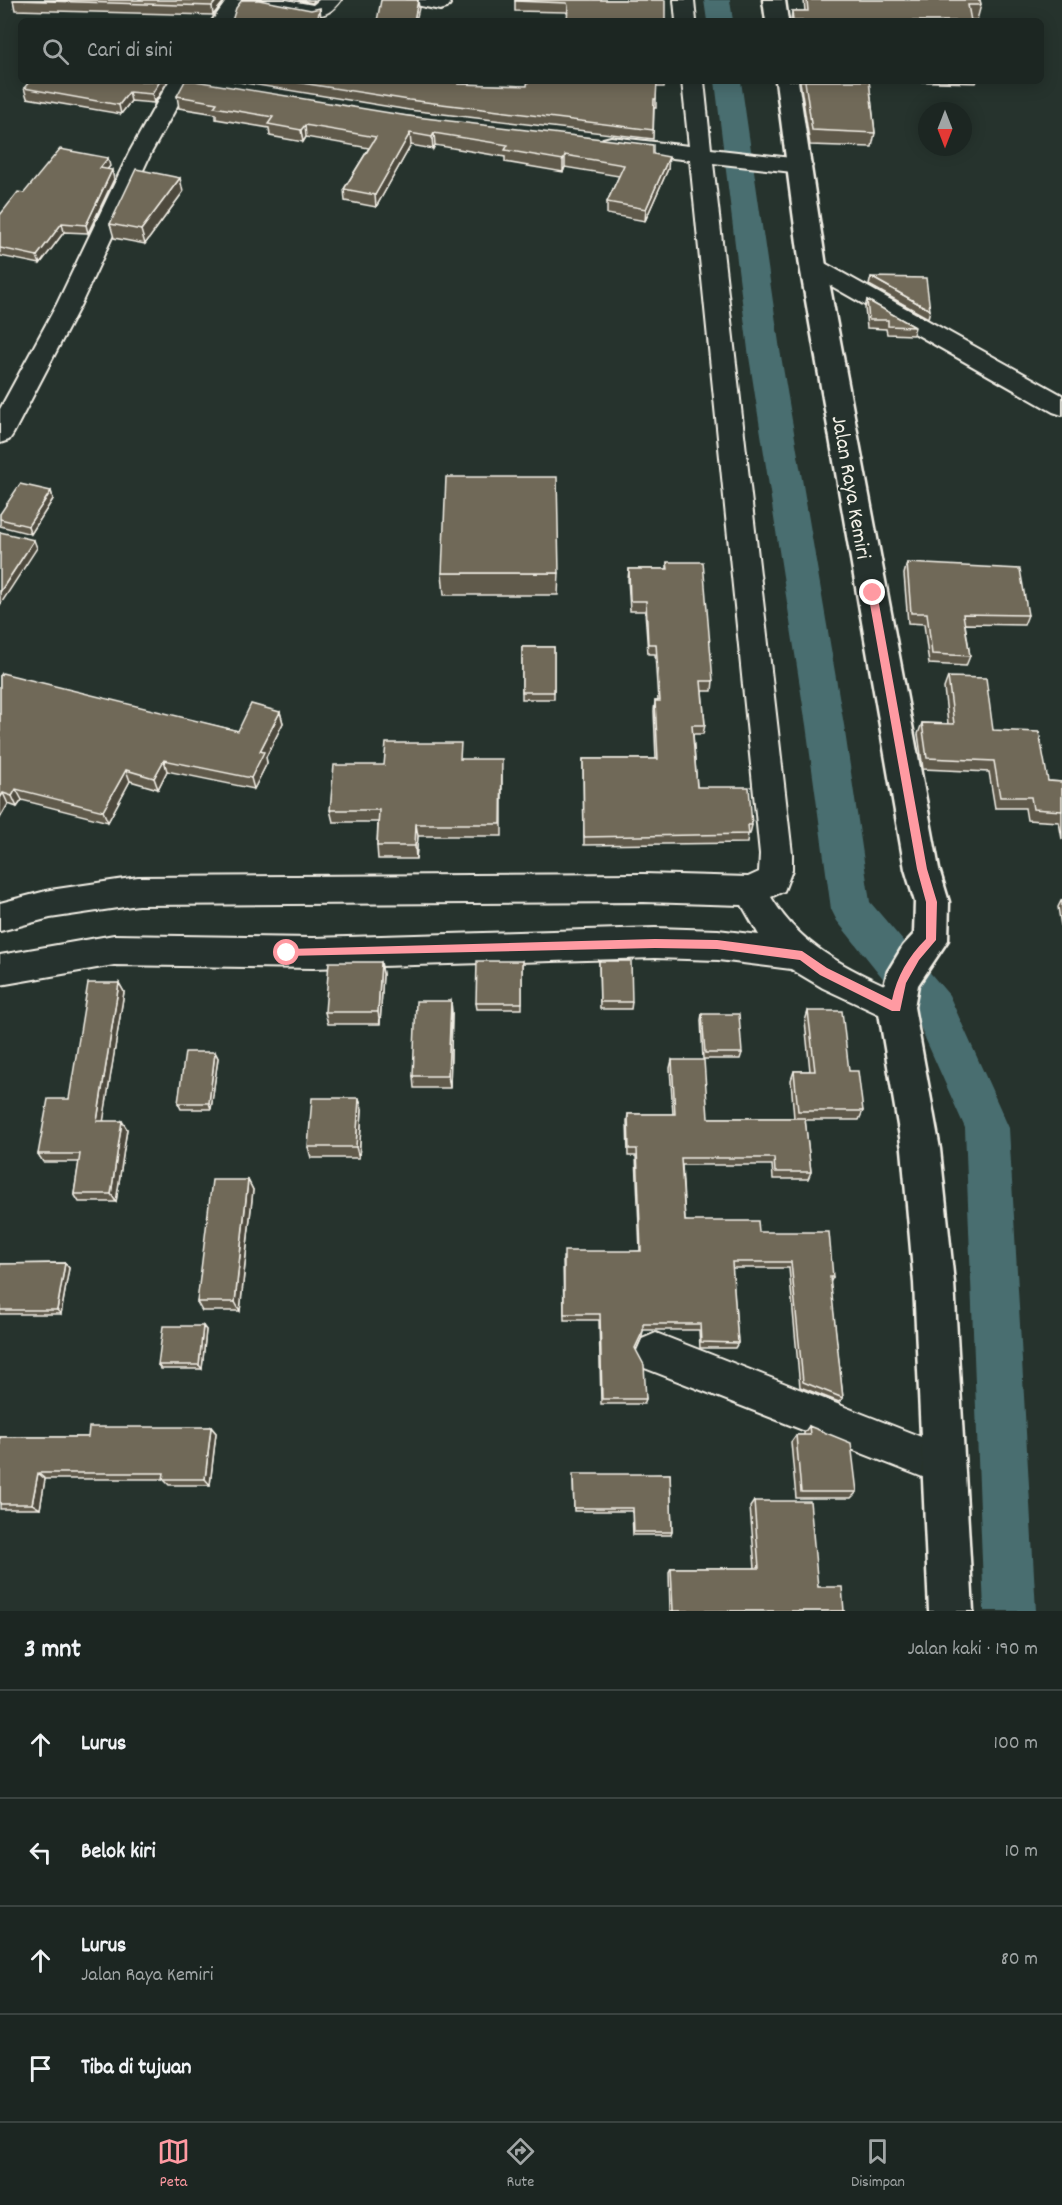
<!DOCTYPE html>
<html lang="id">
<head>
<meta charset="utf-8">
<style>
  body { margin:0; font-family:Dekko,sans-serif; background:#29322f; color:#f1f3f6 }
  .compass { position:absolute; left:918px; top:102px; width:54px; height:54px; border-radius:50%; background:#1c2622; box-shadow:0 3px 15px #0003; rotate:180deg }
  .stop { position:absolute; width:18px; height:18px; margin:-14px; border:4px solid #ff9aa2; border-radius:50%; background:#fff }
  .stop.end { background:#ff9aa2; border-color:#fff; box-shadow:0 2px 6px #0008 }
  .list { margin:0; padding:0; list-style:none }
  h2 { display:flex; justify-content:space-between; align-items:center; height:78px; margin:0; padding:0 24px; font-size:26px }
  h2 small { font-size:20px; font-weight:400; color:#a0a5a5 }
  .list li { display:grid; grid-template-columns:39px 1fr auto; gap:18px; align-items:center; box-sizing:border-box; height:108px; padding:0 24px; border-top:2px solid #3a4340 }
  .list b { display:block; font-size:22px; white-space:nowrap }
  .list p { margin:0; font-size:20px; white-space:nowrap; color:#a0a5a5 }
  .list em { font-size:20px; font-style:normal; color:#a0a5a5 }
  .icon { flex:none; width:33px; height:33px; fill:none; stroke:currentColor; stroke-width:2; stroke-linecap:round; stroke-linejoin:round }
  .map { position:relative; flex:none; width:1062px; height:1611px; overflow:hidden }
  .search { position:absolute; background:#1c2622; box-shadow:0 3px 15px #0003; left:18px; right:18px; top:18px; height:66px; display:flex; align-items:center; gap:15px; box-sizing:border-box; padding:0 21px; border-radius:9px; color:#a0a5a5; font-size:22px }
  .sheet { height:510px; background:#1c2622 }
  nav { display:flex; justify-content:space-around; align-items:center; box-sizing:border-box; height:84px; border-top:2px solid #3a4340; background:#1c2622; font-size:16px; color:#a0a5a5 }
  nav a { display:grid; justify-items:center; gap:3px }
  nav .on { color:#ff9aa2 }
  .map>svg:first-child { display:block }
</style>
</head>
<body>
<div class="map">
<svg width="1062" height="1611" viewBox="0 0 1062 1611">
  <rect width="100%" height="100%" fill="#26332d"/>
  <filter id="ink" filterUnits="userSpaceOnUse"><feTurbulence type="fractalNoise" baseFrequency=".0167" numOctaves="2"/><feDisplacementMap in="SourceGraphic" scale="12" xChannelSelector="R" yChannelSelector="G"/><feConvolveMatrix kernelMatrix="1 2 1 2 8 2 1 2 1" color-interpolation-filters="sRGB"/></filter>
  <g filter="url(#ink)">
    <g fill="none" stroke-linecap="round" stroke-linejoin="round">
      <path fill="#4a6e70" fill-rule="evenodd" d="M704 0H730L733 21H707Z
        M715 81H741L780 350 844 725 870 902 949 995 1009 1128 1036 1611H984L965 1128 918 1022 837 921 831 909 806 725 748 350Z"/>
      <defs>
        <path id="minor" d="M227 0H286L313 5 319 0H341C333 11 326 15 313 17L244 4 232 21H212Z
          M408 0H447L450 4 447 8 440 10 411 4Z
          M674 0H694L696 21H676Z
          M169 81H191L151 153 81 304 13 434 9 440 0 443V409L57 304 129 153Z
          M682 81H704L711 149 801 159 809 161 812 166 809 171 801 173 713 163 792 854V870L784 891 771 897C802 950 854 971 908 996L913 1007 908 1018 896 1022 823 988 791 969 718 960 655 958 313 968 114 965 0 985V955L114 935 313 938 655 928 718 930 759 935 742 905 644 902 138 905 50 918 0 931V903L50 890 138 877 644 874 748 877 759 872 760 854 690 160 611 151 603 149 600 144 603 139 611 137 689 146Z
          M813 258 821 261 1062 395V415L1053 412 805 271 801 266 805 261Z
          M656 1333 957 1451 963 1465 957 1479 943 1485 642 1367 636 1353 642 1339Z"/>
        <path id="secondary" d="M763 0H785L788 21H766Z
          M776 81H798L826 266 939 869 949 902 948 940 918 985 914 1007 940 1149 954 1283 973 1611H929L914 1283 902 1149 878 1007 888 971 903 946 914 934 915 902 905 869 800 266Z"/>
      </defs>
      <use href="#minor" stroke="#f4f1e8" stroke-width="4"/>
      <use href="#secondary" stroke="#f4f1e8" stroke-width="5"/>
      <use href="#minor" fill="#26332d" fill-rule="evenodd"/>
      <use href="#secondary" fill="#26332d" fill-rule="evenodd"/>
    </g>
    <path fill="#605a4c" stroke="#f4f1e8" stroke-width="1.5" d="M13 0H225L213 15 15 10Z
      M298 0H315L312 3Z
      M515 0H665L568 14 566 12 515 11Z
      M804 0H980L981 5 977 20H971V21H791L792 11H805Z
      M168 81 154 103 131 101 121 114 27 98 24 88Z
      M233 81H460V84L527 86 528 81H665L664 87H656V108H654L653 139 409 110Z
      M800 81H869L875 133 872 147 810 145Z
      M898 81H977L976 83Z
      M177 96 408 116 653 154 668 169 645 221 607 214V202L619 176 565 167 563 172 505 162V157L435 145 433 149 411 145 376 207 345 201 344 189 369 148 306 137 303 142 270 136 269 128 216 119V114L179 108Z
      M110 166 107 169 114 179 88 233 64 232 40 264 0 256V215L24 193Z
      M183 192 145 244 114 238 110 224Z
      M871 277 930 310 928 318 869 285Z
      M867 300 915 327 913 335 887 334 886 329 867 328 865 308Z
      M51 491 53 499 31 534 0 526V514Z
      M667 562 713 681 712 691H702L705 725 703 734H693L697 787 752 825 750 834H748L747 843 584 845 583 759H656L654 711 655 701H658L655 654H648L645 611H630L628 579 629 569H667Z
      M907 563 1028 615 1024 625 965 624 970 656 966 666 929 664 924 624 908 623 904 574Z
      M442 573H559L558 595H444Z
      M522 647H554V699H522Z
      M0 676 238 731 280 712 283 723 266 757 267 763 254 789 167 771 158 789 130 781 108 822 22 800 17 807 8 804 0 818Z
      M948 677 993 730 1048 781 1062 782V839L1059 822 1027 820 1025 808H995L989 772 923 769 918 734 922 723 948 724 944 688Z
      M461 759 502 772V836H418L416 859H378L377 846 378 822H333L330 810Z
      M1062 899V932L1058 907Z
      M522 961V1009H477L476 1003Z
      M599 961 632 1002 631 1009H600Z
      M381 962 383 974 380 1024H328L325 1012Z
      M119 983 124 992 103 1121 127 1129 116 1202H79L74 1194 79 1162H43L38 1154 69 1099Z
      M451 1001 452 1014 450 1088H414L413 1076Z
      M808 1011 849 1071 863 1111 859 1120H805L811 1172 808 1179H773L772 1165H682L685 1221 759 1232 833 1277 830 1283 843 1398 839 1402 800 1387 789 1268H732L738 1343 735 1348H700L699 1330H643L642 1337 636 1350 646 1399 644 1404H601L599 1320H564L563 1257 640 1251 636 1156H628L627 1121 628 1114H673L670 1068 672 1060 708 1118H794L791 1080 794 1071H810L805 1021Z
      M702 1014 742 1053 740 1059H703L701 1020Z
      M215 1052 218 1058 211 1109H181L178 1103Z
      M362 1109 359 1158H311L308 1147Z
      M248 1180 253 1190 240 1311H202L197 1302Z
      M65 1263 69 1268 61 1314H0V1264Z
      M203 1326 206 1330 202 1369H161L158 1365Z
      M809 1426 857 1492 851 1498H796L791 1442 796 1435H804V1433Z
      M211 1427 216 1433 210 1485H169L163 1479H45L40 1509H0V1437H88Z
      M670 1474 672 1532 671 1535H633L632 1511H574L573 1478Z
      M754 1501 818 1587 844 1611H670L669 1572 671 1568H755L750 1507Z"/>
    <path fill="#4e4a3e" stroke="#f4f1e8" stroke-width="1.5" d="M217 0H225L213 15 212 6Z
      M418 0 419 8 416 21H414Z
      M320 8 321 18 320 21H317Z
      M160 81H168L154 103 152 94Z
      M129 92 131 101 121 114 119 105Z
      M305 125 306 137 303 142 301 130Z
      M410 133 411 145 376 207 375 195Z
      M434 133 435 145 433 149 432 137Z
      M565 155V167L563 172V160Z
      M669 157 668 169 645 221 646 209Z
      M108 158 110 166 102 176 100 168Z
      M112 170 114 179 88 233 86 225Z
      M180 178 183 192 145 244 141 230Z
      M62 223 64 232 40 264 37 256Z
      M51 491 53 499 31 534 28 526Z
      M34 540 37 548 0 605V592Z
      M280 712 283 723 266 757 267 763 254 789 251 778 260 751Z
      M164 760 167 771 158 789 154 778Z
      M126 770 130 781 108 822 103 811Z
      M16 789 22 800 17 807 12 796Z
      M3 793 8 804 0 818V798Z
      M416 824 418 836 416 859 415 846Z
      M381 962 383 974 380 1024 378 1012Z
      M119 983 124 992 102 1129 97 1121Z
      M451 1001 452 1014 450 1088 448 1076Z
      M215 1052 218 1058 211 1109 209 1103Z
      M359 1098 362 1109 359 1158 356 1147Z
      M122 1121 127 1129 116 1202 111 1194Z
      M248 1180 253 1190 240 1311 235 1302Z
      M65 1263 69 1268 61 1314 57 1310Z
      M203 1326 206 1330 202 1369 199 1365Z
      M211 1427 216 1433 210 1485 205 1479Z
      M38 1473 45 1479 40 1509 32 1504Z"/>
    <path fill="#706958" stroke="#f4f1e8" stroke-width="1.5" d="M13 0H217L212 6Z
      M242 0H259L311 10 320 8 317 21H232L236 8Z
      M381 0H418L414 21H377Z
      M515 0H665V21H567L568 6 567 3 515 1Z
      M807 0H980L981 5H968L971 21H793L792 11H808Z
      M30 81H160L152 94 129 92 119 105 24 88Z
      M185 81H195L408 116 653 145V154L669 157 646 209 607 202 624 165 565 155 563 160 505 150 508 145 434 133 432 137 410 133 375 195 344 189 376 137 305 125 301 130 268 124 273 117 214 107 217 103 177 96Z
      M289 81H459L458 84 527 86 528 81H657L656 99H654L653 130 409 100Z
      M805 81H869L875 133 812 130Z
      M60 149 108 158 100 168 112 170 86 225 62 223 37 256 0 248V215L18 192 24 193Z
      M136 169 180 178 141 230 110 224Z
      M871 277 926 278 930 310Z
      M867 300 915 327 888 326V320H869Z
      M446 477H557L559 573H442Z
      M20 484 51 491 28 526 0 519V514Z
      M0 532 34 540 0 592Z
      M667 562H703L713 681H701L705 725H692L697 787H749L752 825H748L749 834 584 837 583 759H658L655 701H660L656 644H648L646 601H630L629 569H668Z
      M907 563 1020 569 1028 615 963 614 970 656 932 654 927 613H911Z
      M522 647H554V692H522Z
      M2 673 238 731 251 704 280 712 260 751 264 752 251 778 164 760 154 778 126 770 103 811 16 789 12 796 3 793 0 798V676Z
      M948 677 986 678 993 730 1039 732 1048 781 1062 782V811L1033 809 1031 797H1000L994 761 927 758 922 723 954 724Z
      M386 743H461L460 759H502L501 824H416L415 846H377L379 810H330L334 765H384Z
      M477 961H522V1003H476Z
      M599 961H631L632 1002H600Z
      M329 962H381L378 1012H325Z
      M88 983H119L97 1121H122L111 1194H74L80 1154H38L48 1099H69Z
      M416 1001H451L448 1076H413Z
      M808 1011H842L849 1071H858L863 1111H798L794 1071H815Z
      M702 1014H739L742 1053H705Z
      M185 1052H215L209 1103H178Z
      M672 1060H704L708 1118H805L811 1172H775L774 1158H681L685 1221H758L759 1232H829L833 1277H830L843 1398 803 1382 791 1262H732L738 1343 701 1342 700 1324H643V1331L635 1348 644 1365 646 1399H602L600 1314H564V1251H641L637 1149H629L628 1114H675Z
      M312 1098H359L356 1147H308Z
      M212 1180H248L235 1302H197Z
      M65 1263 57 1310H0V1264Z
      M163 1326H203L199 1365H158Z
      M809 1426 851 1443 857 1492H801L796 1435H810Z
      M89 1427H211L205 1479H163L164 1473H38L32 1504H0V1437H88Z
      M573 1474H670L672 1532H634L633 1508H574Z
      M754 1501H810L818 1587H842L844 1611H673L671 1568H759Z"/>
  </g>
  <path fill="#ff9aa2" d="M873 590 877 593 927 869 937 902 936 940 919 960 906 983 900 1011H892L820 975 800 960 717 949 655 948 284 956V950L287 949 655 939 717 940 802 951 827 968 892 1000C897 976 908 957 926 939V902L917 869 868 593Z"/>
  <g text-anchor="middle" stroke-width="4.5" stroke-linejoin="round" paint-order="stroke">
    <g font-size="22" fill="#f4f1e8" stroke="#26332d">
      <text transform="translate(853 487) rotate(80)" y="8">Jalan Raya Kemiri</text>
    </g>
  </g>
</svg>
<svg class="compass" viewBox="-18 -18 36 36"><path d="M0-13l5 13h-10z" fill="#e53935"/><path d="M0 13l5-13h-10z" fill="#a0a5a5"/></svg>
<div class="stop" style="left:287px;top:953px"></div>
<div class="stop end" style="left:873px;top:593px"></div>
<div class="search"><svg class="icon" aria-label="search" viewBox="0 0 24 24"><circle cx="10" cy="10" r="6"/><path d="M15 15l6 6"/></svg>Cari di sini</div>
</div>
<section class="sheet">
<h2>3 mnt<small>Jalan kaki · 190 m</small></h2>
<ul class="list">
<li><svg class="icon" aria-label="ahead" viewBox="0 0 24 24"><path d="M12 20V5M6 11l6-6 6 6"/></svg><div><b>Lurus</b></div><em>100 m</em></li>
<li><svg class="icon" aria-label="left" viewBox="0 0 24 24"><path d="M17 20v-9H6M10 6l-5 5 5 5"/></svg><div><b>Belok kiri</b></div><em>10 m</em></li>
<li><svg class="icon" aria-label="ahead" viewBox="0 0 24 24"><path d="M12 20V5M6 11l6-6 6 6"/></svg><div><b>Lurus</b><p>Jalan Raya Kemiri</p></div><em>80 m</em></li>
<li><svg class="icon" aria-label="arrive" viewBox="0 0 24 24"><path d="M6 21V4h12l-3 4 3 4H6"/></svg><div><b>Tiba di tujuan</b></div></li>
</ul>
</section>
<nav>
<a class="on"><svg class="icon" aria-label="map" viewBox="0 0 24 24"><path d="M3 6l6-2 6 2 6-2v14l-6 2-6-2-6 2zM9 4v14M15 6v14"/></svg>Peta</a>
<a><svg class="icon" aria-label="directions" viewBox="0 0 24 24"><path d="M12 3l9 9-9 9-9-9zM9 14v-3h6M13 9l2 2-2 2"/></svg>Rute</a>
<a><svg class="icon" aria-label="saved" viewBox="0 0 24 24"><path d="M7 4h10v16l-5-4-5 4z"/></svg>Disimpan</a>
</nav>
</body>
</html>
